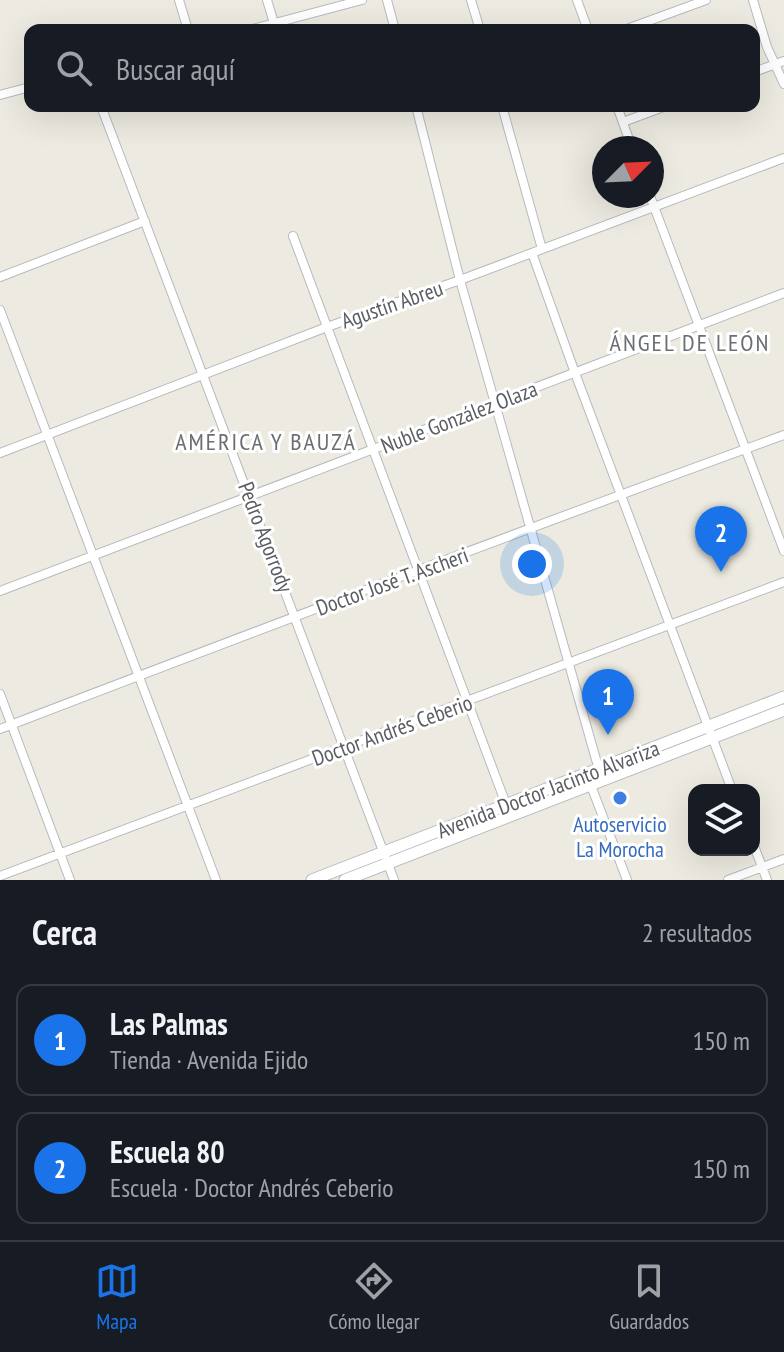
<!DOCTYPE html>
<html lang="es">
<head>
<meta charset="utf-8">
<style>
  body { margin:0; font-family:"PT Sans Narrow",sans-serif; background:#20242c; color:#f1f3f6 }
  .controls { position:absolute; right:24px; bottom:24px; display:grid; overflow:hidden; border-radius:16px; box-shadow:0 8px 32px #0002 }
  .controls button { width:72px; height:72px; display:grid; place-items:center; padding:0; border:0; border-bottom:2px solid #363941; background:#171b24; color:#f1f3f6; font:40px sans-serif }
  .compass { position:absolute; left:592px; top:136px; width:72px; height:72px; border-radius:50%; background:#171b24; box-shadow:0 8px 32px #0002; rotate:66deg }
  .you { position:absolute; left:532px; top:564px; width:28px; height:28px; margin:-20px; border:6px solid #fff; border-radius:50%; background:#1a73e8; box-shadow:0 0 0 12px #1a73e833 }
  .badge { display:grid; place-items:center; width:52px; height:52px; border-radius:50%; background:#1a73e8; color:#fff; font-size:26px; font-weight:700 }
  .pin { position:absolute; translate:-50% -66px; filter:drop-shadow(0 2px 4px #0008) }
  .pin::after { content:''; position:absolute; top:42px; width:28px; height:24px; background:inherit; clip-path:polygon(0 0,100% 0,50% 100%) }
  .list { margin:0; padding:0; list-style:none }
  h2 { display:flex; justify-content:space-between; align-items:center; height:104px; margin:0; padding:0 32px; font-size:34px }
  h2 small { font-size:26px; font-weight:400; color:#9ea1a6 }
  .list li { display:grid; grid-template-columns:52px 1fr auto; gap:24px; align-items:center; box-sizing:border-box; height:112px; margin:0 16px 16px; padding:0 16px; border:2px solid #363941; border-radius:16px }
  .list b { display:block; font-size:30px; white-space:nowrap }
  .list p { margin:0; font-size:26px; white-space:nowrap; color:#9ea1a6 }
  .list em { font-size:26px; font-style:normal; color:#9ea1a6 }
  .icon { flex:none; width:44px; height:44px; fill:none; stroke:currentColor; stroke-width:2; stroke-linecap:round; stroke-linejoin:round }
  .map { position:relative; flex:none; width:784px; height:880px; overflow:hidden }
  .search { position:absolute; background:#171b24; box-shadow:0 8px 32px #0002; left:24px; right:24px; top:24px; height:88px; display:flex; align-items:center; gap:20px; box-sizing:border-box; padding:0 28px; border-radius:16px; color:#9ea1a6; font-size:30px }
  .sheet { height:360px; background:#171b24 }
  nav { display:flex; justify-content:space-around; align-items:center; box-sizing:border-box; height:112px; border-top:2px solid #363941; background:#171b24; font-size:22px; color:#9ea1a6 }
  nav a { display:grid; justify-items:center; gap:4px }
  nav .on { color:#1a73e8 }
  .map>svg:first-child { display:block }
</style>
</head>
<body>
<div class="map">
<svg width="784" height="880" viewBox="0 0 784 880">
  <rect width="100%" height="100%" fill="#edebe1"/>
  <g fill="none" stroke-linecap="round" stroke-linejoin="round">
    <defs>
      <path id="street" d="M179 0 188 30
        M267 0 274 23
        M387 0 395 30
        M471 0 480 30
        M577 0 588 30
        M753 0 767 47 784 84
        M249 30 362 0
        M624 30 706 0
        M754 72 784 61
        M0 95 30 87
        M101 106 394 880
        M416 106 460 280 599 770
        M502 106 542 249
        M617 106 632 148
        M623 122 666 106
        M650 196 784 551
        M293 236 507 807
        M532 253 575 373 732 790
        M0 277 145 221
        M0 310 216 880
        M0 453 327 327 460 280 784 158
        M0 591 784 293
        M0 694 70 880
        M0 729C261 629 522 530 784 435
        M590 783 627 880
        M754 846 767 880
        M0 876 784 582
        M728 880 784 859"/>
      <path id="secondary" d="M312 880 784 697
        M345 880 784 710"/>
    </defs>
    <use href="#street" stroke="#b7b9be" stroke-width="10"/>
    <use href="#secondary" stroke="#b7bac0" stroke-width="13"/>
    <use href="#street" stroke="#fff" stroke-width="8"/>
    <use href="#secondary" stroke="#fff" stroke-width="11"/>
  </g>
  <circle fill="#3f7fe0" stroke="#fff" stroke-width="3" cx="620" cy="798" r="8"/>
  <g text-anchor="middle" stroke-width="6" stroke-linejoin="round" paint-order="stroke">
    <g font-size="22" fill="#5a5d62" stroke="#fff">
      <text transform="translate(392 304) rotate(-19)" y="8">Agustín Abreu</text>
      <text transform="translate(459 417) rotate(-21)" y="8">Nuble González Olaza</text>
      <text transform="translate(266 537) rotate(69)" y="8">Pedro Agorrody</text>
      <text transform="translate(392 581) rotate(-20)" y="8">Doctor José T. Ascheri</text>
      <text transform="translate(392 730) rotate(-20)" y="8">Doctor Andrés Ceberio</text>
      <text transform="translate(548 789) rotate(-21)" y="8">Avenida Doctor Jacinto Alvariza</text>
    </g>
    <g font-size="22" fill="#366cbe" stroke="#fff">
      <text x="620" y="832">Autoservicio<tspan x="620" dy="25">La Morocha</tspan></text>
    </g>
    <g font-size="24" letter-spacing="2" fill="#6b6f74" stroke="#fff">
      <text x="690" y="351">ÁNGEL DE LEÓN</text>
      <text x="266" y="450">AMÉRICA Y BAUZÁ</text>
    </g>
  </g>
</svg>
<div class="controls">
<button><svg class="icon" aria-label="layers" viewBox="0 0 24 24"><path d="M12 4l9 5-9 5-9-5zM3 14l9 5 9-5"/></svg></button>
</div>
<svg class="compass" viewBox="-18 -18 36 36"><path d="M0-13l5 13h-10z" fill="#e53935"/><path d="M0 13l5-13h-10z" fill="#9ea1a6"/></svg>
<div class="you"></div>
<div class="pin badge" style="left:608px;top:735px">1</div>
<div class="pin badge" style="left:721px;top:572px">2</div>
<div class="search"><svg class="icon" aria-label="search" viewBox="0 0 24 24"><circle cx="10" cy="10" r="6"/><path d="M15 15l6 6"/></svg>Buscar aquí</div>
</div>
<section class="sheet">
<h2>Cerca<small>2 resultados</small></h2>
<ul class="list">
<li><span class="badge">1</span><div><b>Las Palmas</b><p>Tienda · Avenida Ejido</p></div><em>150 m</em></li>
<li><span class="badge">2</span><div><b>Escuela 80</b><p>Escuela · Doctor Andrés Ceberio</p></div><em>150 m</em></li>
</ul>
</section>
<nav>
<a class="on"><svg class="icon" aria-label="map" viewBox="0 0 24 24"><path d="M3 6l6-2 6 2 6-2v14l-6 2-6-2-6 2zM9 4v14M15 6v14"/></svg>Mapa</a>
<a><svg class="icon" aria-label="directions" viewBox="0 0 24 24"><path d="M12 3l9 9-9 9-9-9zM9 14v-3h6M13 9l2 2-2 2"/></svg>Cómo llegar</a>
<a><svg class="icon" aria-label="saved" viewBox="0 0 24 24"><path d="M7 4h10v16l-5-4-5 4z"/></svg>Guardados</a>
</nav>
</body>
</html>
